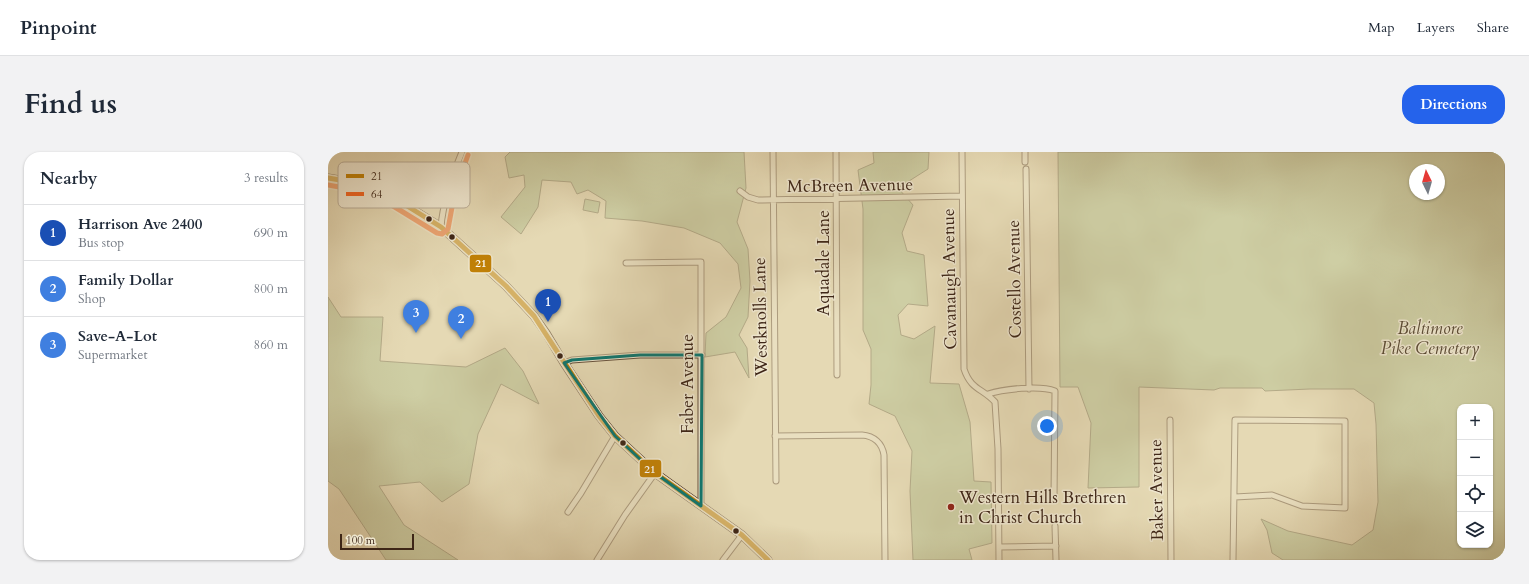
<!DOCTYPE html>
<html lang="en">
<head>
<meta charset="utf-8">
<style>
  body { margin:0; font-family:Cardo,serif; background:#f2f2f3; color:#1f2937 }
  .controls { position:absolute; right:12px; bottom:12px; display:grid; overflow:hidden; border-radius:8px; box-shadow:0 1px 3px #0004 }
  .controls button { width:36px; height:36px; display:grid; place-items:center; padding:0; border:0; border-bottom:1px solid #e0e1e3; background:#fff; color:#1f2937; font:20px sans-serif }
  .compass { position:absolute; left:1081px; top:12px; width:36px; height:36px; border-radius:50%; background:#fff; box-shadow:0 1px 3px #0004; rotate:355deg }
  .scale { position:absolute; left:12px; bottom:10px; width:74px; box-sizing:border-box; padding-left:4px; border:2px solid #3e2617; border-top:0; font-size:11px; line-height:14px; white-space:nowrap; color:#3e2617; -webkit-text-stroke:3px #eee6ce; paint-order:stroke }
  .you { position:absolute; left:719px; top:274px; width:14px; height:14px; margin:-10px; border:3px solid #fff; border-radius:50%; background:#1a73e8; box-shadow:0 0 0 6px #1a73e833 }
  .badge { display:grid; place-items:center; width:26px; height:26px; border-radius:50%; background:#2563eb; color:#fff; font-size:13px; font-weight:700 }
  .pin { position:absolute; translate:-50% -33px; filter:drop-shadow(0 1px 2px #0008) }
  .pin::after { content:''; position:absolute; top:21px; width:14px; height:12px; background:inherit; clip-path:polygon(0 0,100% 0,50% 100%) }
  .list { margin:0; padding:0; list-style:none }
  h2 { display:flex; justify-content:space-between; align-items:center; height:52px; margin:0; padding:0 16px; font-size:17px }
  h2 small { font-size:13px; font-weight:400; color:#747a83 }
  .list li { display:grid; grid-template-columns:26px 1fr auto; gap:12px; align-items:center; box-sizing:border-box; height:56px; padding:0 16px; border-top:1px solid #e0e1e3 }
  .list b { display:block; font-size:15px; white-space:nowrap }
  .list p { margin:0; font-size:13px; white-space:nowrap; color:#747a83 }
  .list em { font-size:13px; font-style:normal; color:#747a83 }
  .icon { flex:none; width:22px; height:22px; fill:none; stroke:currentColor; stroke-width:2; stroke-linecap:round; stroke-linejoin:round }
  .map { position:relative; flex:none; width:1177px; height:408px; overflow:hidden; border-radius:16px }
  header { display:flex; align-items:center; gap:24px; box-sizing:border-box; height:56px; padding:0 20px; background:#fff; border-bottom:1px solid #e0e1e3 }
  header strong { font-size:19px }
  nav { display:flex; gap:22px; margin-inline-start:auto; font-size:14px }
  .intro { display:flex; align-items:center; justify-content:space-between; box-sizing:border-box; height:96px; padding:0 24px }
  h1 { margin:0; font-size:28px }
  .button { padding:10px 18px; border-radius:16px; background:#2563eb; color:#fff; font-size:14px; font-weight:700 }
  main { display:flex; gap:24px; padding:0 24px }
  aside { flex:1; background:#fff; border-radius:16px; box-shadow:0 1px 3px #0004 }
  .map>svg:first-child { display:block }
</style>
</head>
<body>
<header>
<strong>Pinpoint</strong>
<nav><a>Map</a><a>Layers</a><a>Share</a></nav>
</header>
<div class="intro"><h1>Find us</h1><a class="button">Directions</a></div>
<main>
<aside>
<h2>Nearby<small>3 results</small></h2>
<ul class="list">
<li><span class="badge" style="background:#1a4fb4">1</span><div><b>Harrison Ave 2400</b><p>Bus stop</p></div><em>690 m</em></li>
<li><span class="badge" style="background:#3f7fe0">2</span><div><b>Family Dollar</b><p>Shop</p></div><em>800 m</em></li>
<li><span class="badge" style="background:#3f7fe0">3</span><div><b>Save-A-Lot</b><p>Supermarket</p></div><em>860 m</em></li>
</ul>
</aside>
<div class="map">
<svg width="1177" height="408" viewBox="0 0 1177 408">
  <rect width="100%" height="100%" fill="#e5d9b4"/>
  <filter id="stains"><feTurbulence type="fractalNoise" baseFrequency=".005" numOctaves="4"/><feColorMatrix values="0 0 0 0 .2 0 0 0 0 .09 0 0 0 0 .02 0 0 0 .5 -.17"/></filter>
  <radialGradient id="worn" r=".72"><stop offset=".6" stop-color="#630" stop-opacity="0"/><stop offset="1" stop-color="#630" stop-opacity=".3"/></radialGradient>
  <path fill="#b1c090" stroke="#787354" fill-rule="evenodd" d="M182 0H416L418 36 409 70 420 97 422 129 420 165 411 183 419 196 421 226 407 200 377 205 378 181 398 165 413 136 410 112 392 91 356 76 314 69 277 66 278 49 260 38 249 42 243 30 214 28 210 55 193 82 173 65 197 35 196 23 181 26 177 5Z
    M545 0H601L600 17 570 36 585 53 574 81 579 99 596 103 600 154 580 152 570 163 573 183 586 187 607 174 602 231 631 232 642 270 646 329 663 330 664 391 641 397 644 408H585L582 339 584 299 567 264 541 252 543 233V197L535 178V57L530 18 546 11Z
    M730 0H1177V408H955L944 401 939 378 933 367 960 379 1024 393 1045 378 1050 350 1048 272 1046 251 1026 237H982L937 239 934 236H892L886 238 811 235V335L760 336 763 271 750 235H732ZM1087 18H1111V42H1087ZM1132 255H1162V393H1132Z
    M257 47 272 50 270 61 255 58Z
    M0 145 13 165H55L52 209 138 215 177 196 195 219 211 252 173 232 150 282 141 332 114 350 92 330 51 334 76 373 130 408H58L11 337 0 329Z"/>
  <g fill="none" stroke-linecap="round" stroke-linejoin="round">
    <defs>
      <path id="street" d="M445 0 448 329
        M508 0 509 223
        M634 0 636 217C643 238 654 236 667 250L670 297 671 408
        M697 10V0
        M698 17 701 237
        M412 39 420 45 430 48 634 44
        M113 75C115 49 124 24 134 0
        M298 111 373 110V354
        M236 211 244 208 312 203H374
        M660 242C675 237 712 233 727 239L726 347
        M842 268 843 408
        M447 284 534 283C546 284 554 291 556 303L557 408
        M240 360 253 341 287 284
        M727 374 728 408
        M671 395 728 394
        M269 408 297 363 327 321
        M395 408 414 383
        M905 408 907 268 1017 269V356L974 354 944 343 907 345"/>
      <path id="secondary" d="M0 26 47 34 113 75 178 134 206 164 218 181 236 211 271 264 287 284 327 321 414 383 440 408"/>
    </defs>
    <use href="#street" stroke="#68533e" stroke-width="7"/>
    <use href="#secondary" stroke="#3e2617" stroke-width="9"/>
    <use href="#street" stroke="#eee6ce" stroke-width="5"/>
    <use href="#secondary" stroke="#eee6ce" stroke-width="7"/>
    <defs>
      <path id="bus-1" d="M0 26 47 34 113 75 178 134 206 164 271 264 287 284 327 321 414 383 440 408"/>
      <path id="bus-2" d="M0 33 44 41 109 81 114 82 120 77 127 39 140 3"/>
    </defs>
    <use href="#bus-1" stroke="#eee6ce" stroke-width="8"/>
    <use href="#bus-2" stroke="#eee6ce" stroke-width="8"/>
    <use href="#bus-1" stroke="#c08007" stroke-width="5"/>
    <use href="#bus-2" stroke="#f26522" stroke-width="5"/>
  </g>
  <path d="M0 0H1177V408H0ZM312 203H374L373 354 327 321 287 284 236 211 244 208Z" fill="#e5d9b4" fill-opacity=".55" fill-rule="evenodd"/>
  <path fill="none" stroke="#0f766e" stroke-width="3" stroke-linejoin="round" d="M312 203H374L373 354 327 321 287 284 236 211 244 208Z"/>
  <g fill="#3e2617" stroke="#eee6ce" stroke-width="1.5">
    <circle cx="101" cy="67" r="3.5"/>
    <circle cx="124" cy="85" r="3.5"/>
    <circle cx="232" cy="204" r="3.5"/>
    <circle cx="295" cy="291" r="3.5"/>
    <circle cx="408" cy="379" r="3.5"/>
  </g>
  <circle fill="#8f2418" stroke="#eee6ce" stroke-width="1.5" cx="623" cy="355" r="4"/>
  <g text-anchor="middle" stroke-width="3" stroke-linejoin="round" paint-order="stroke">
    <g font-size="17" fill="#3e2617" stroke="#eee6ce">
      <text transform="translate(522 33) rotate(-1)" y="6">McBreen Avenue</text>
      <text transform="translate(495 111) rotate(-90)" y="6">Aquadale Lane</text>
      <text transform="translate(621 127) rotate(-91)" y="6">Cavanaugh Avenue</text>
      <text transform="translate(686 127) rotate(-91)" y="6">Costello Avenue</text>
      <text transform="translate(432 165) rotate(-91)" y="6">Westknolls Lane</text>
      <text transform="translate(359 232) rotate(-90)" y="6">Faber Avenue</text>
      <text transform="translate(828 338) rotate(-91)" y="6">Baker Avenue</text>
    </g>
    <g font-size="17" font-style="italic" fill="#5b4c35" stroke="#eee6ce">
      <text x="1102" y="182">Baltimore<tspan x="1102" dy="20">Pike Cemetery</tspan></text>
    </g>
    <g font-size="17" fill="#3e2617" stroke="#eee6ce" text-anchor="start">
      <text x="631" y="351">Western Hills Brethren<tspan x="631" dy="20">in Christ Church</tspan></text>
    </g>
  </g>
  <rect x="10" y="10" width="132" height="46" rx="6" fill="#eee6ce" stroke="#b9ac97" stroke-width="1"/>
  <rect x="18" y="22" width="18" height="4" fill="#c08007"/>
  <rect x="18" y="40" width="18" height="4" fill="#f26522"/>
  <g font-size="11" fill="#3e2617">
    <text x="43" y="28">21</text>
    <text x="43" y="46">64</text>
  </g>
  <g stroke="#eee6ce" stroke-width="1.5">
    <rect x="141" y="102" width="23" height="19" rx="4" fill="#c08007"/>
    <rect x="311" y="307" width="23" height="19" rx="4" fill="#c08007"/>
  </g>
  <g font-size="11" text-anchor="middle" font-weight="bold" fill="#fff">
    <text x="153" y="115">21</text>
    <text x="322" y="321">21</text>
  </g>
  <rect width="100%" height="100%" filter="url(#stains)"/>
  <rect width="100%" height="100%" fill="url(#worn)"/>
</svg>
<div class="controls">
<button>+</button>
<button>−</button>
<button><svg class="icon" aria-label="locate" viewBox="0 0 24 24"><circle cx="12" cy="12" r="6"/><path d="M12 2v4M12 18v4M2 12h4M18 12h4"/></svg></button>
<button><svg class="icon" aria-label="layers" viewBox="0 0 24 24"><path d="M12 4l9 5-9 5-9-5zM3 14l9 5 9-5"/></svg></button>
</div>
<svg class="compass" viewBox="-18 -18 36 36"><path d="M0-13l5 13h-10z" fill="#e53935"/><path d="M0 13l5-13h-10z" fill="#747a83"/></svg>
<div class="scale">100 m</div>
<div class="you"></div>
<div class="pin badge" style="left:220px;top:170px;background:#1a4fb4">1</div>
<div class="pin badge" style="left:133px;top:187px;background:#3f7fe0">2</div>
<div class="pin badge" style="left:88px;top:181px;background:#3f7fe0">3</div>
</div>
</main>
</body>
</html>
